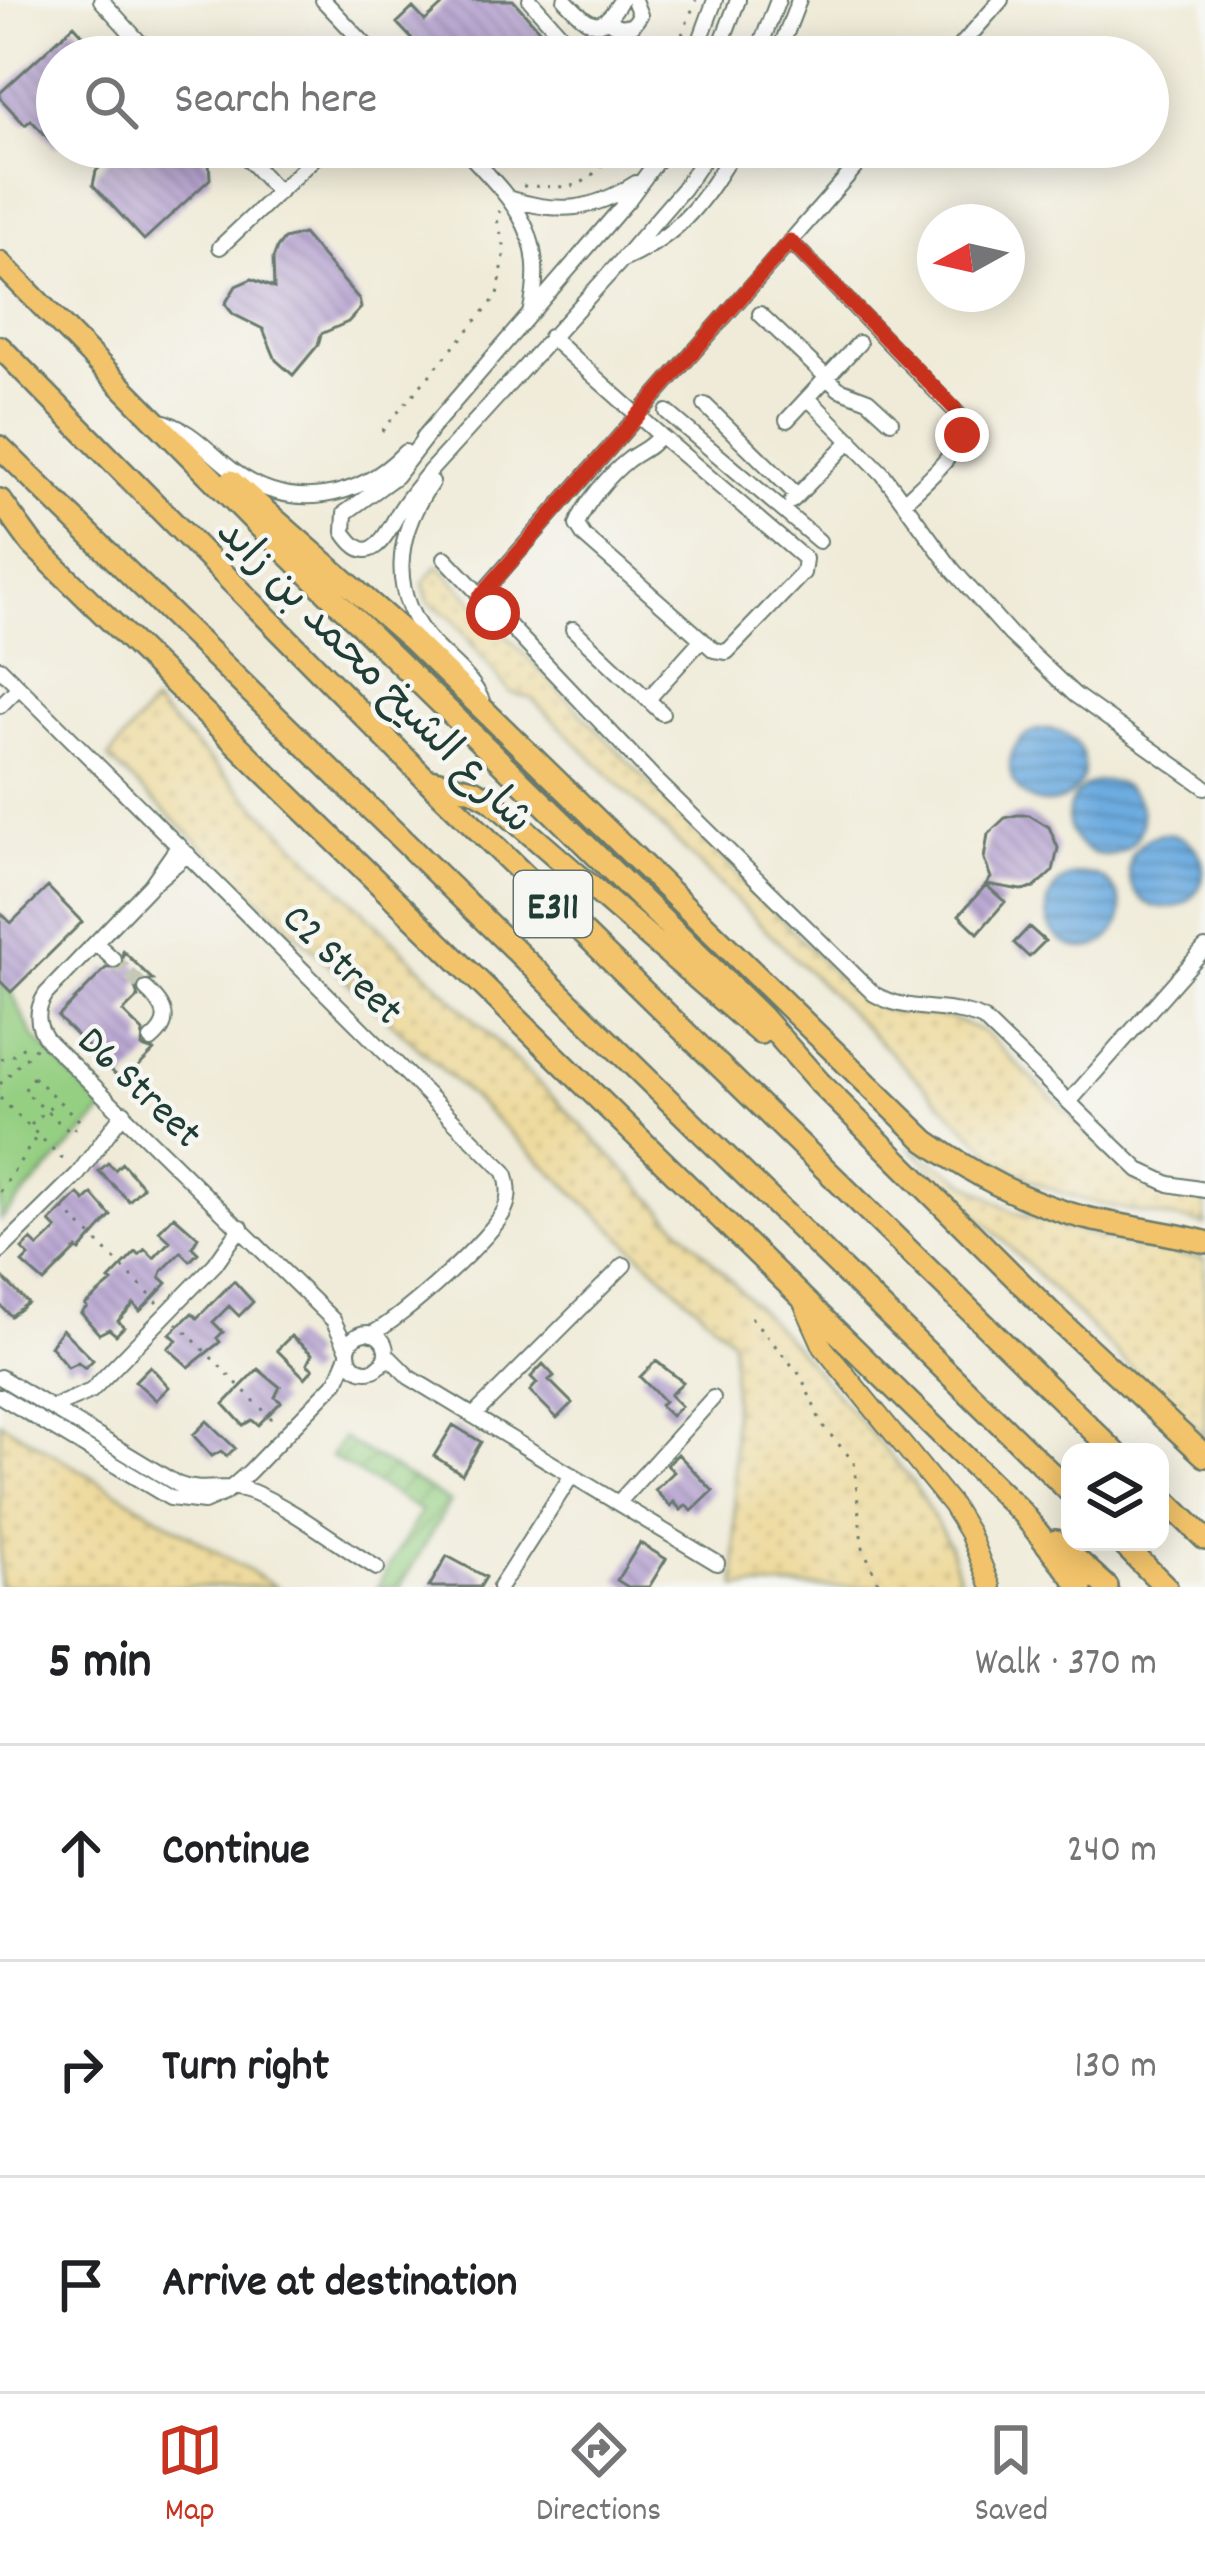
<!DOCTYPE html>
<html lang="en">
<head>
<meta charset="utf-8">
<style>
  body { margin:0; font-family:Dekko,"Playpen Sans Arabic",sans-serif; background:#f2f2f2; color:#202124 }
  .controls { position:absolute; right:36px; bottom:36px; display:grid; overflow:hidden; border-radius:24px; box-shadow:0 6px 30px #0003 }
  .controls button { width:108px; height:108px; display:grid; place-items:center; padding:0; border:0; border-bottom:3px solid #e0e0e0; background:#fff; color:#202124; font:60px sans-serif }
  .compass { position:absolute; left:917px; top:204px; width:108px; height:108px; border-radius:50%; background:#fff; box-shadow:0 6px 30px #0003; rotate:262deg }
  .stop { position:absolute; width:36px; height:36px; margin:-27px; border:9px solid #c8321e; border-radius:50%; background:#fff }
  .stop.end { background:#c8321e; border-color:#fff; box-shadow:0 3px 12px #0008 }
  .list { margin:0; padding:0; list-style:none }
  h2 { display:flex; justify-content:space-between; align-items:center; height:156px; margin:0; padding:0 48px; font-size:51px }
  h2 small { font-size:39px; font-weight:400; color:#757577 }
  .list li { display:grid; grid-template-columns:78px 1fr auto; gap:36px; align-items:center; box-sizing:border-box; height:216px; padding:0 48px; border-top:3px solid #e0e0e0 }
  .list b { display:block; font-size:45px; white-space:nowrap }
  .list em { font-size:39px; font-style:normal; color:#757577 }
  .icon { flex:none; width:66px; height:66px; fill:none; stroke:currentColor; stroke-width:2; stroke-linecap:round; stroke-linejoin:round }
  .map { position:relative; flex:none; width:1205px; height:1587px; overflow:hidden }
  .search { position:absolute; background:#fff; box-shadow:0 6px 30px #0003; left:36px; right:36px; top:36px; height:132px; display:flex; align-items:center; gap:30px; box-sizing:border-box; padding:0 42px; border-radius:66px; color:#757577; font-size:45px }
  .sheet { height:804px; background:#fff }
  nav { display:flex; justify-content:space-around; align-items:center; box-sizing:border-box; height:168px; border-top:3px solid #e0e0e0; background:#fff; font-size:33px; color:#757577 }
  nav a { display:grid; justify-items:center; gap:6px }
  nav .on { color:#c8321e }
  .map>svg:first-child { display:block }
</style>
</head>
<body>
<div class="map">
<svg width="1205" height="1587" viewBox="0 0 1205 1587">
  <defs>
    <pattern id="sand-dots" width="8" height="8" patternUnits="userSpaceOnUse" patternTransform="scale(3)"><rect width="8" height="8" fill="#eeda9e"/><path d="M2 2h.1M6 6h.1" fill="none" stroke="#ccbc89" stroke-width="1.8" stroke-linecap="round"/></pattern>
    <pattern id="garden-furrows" width="10" height="10" patternUnits="userSpaceOnUse" patternTransform="scale(3)"><rect width="10" height="10" fill="#95cf82"/><path d="M-1 1l2-2M0 10L10 0M9 11l2-2" fill="none" stroke="#79a96b"/></pattern>
    <pattern id="water-rules" width="6" height="5" patternUnits="userSpaceOnUse" patternTransform="scale(3)"><rect width="6" height="5" fill="#6dace0"/><path d="M0 2.5h6" fill="none" stroke="#598db6"/></pattern>
    <pattern id="building-back-hatch" width="6" height="6" patternUnits="userSpaceOnUse" patternTransform="scale(3)"><rect width="6" height="6" fill="#b19cce"/><path d="M-1 5l2 2M0 0l6 6M5-1l2 2" fill="none" stroke="#8f80a8"/></pattern>
  </defs>
  <rect width="100%" height="100%" fill="#f6f6f2"/>
  <filter id="ink" filterUnits="userSpaceOnUse"><feTurbulence type="fractalNoise" baseFrequency=".00833" numOctaves="2"/><feDisplacementMap in="SourceGraphic" scale="24" xChannelSelector="R" yChannelSelector="G"/><feConvolveMatrix kernelMatrix="1 2 1 2 8 2 1 2 1" color-interpolation-filters="sRGB"/></filter>
  <filter id="wash" filterUnits="userSpaceOnUse"><feTurbulence type="fractalNoise" baseFrequency=".004" numOctaves="4" result="noise"/><feDisplacementMap in="SourceGraphic" scale="48" xChannelSelector="R" yChannelSelector="G"/><feGaussianBlur stdDeviation="2.7" result="paint"/><feColorMatrix in="noise" values="0 0 0 0 0 0 0 0 0 0 0 0 0 0 0 0 0 1.4 0 .05"/><feComposite in="paint" operator="in"/></filter>
  <g filter="url(#wash)">
    <rect width="100%" height="100%" fill="#f0ebd8"/>
    <path fill="#95cf82" stroke="#5a865b" stroke-width="3" d="M0 981 11 992 33 1036 105 1110 0 1220Z"/>
    <path fill="url(#sand-dots)" stroke="#868c69" stroke-width="3" d="M438 565 850 990 885 1010 951 1018 984 1032 1138 1181 1158 1192 1205 1196V1225C1132 1208 1056 1206 996 1157L531 698 510 693 452 618 428 602 423 583Z
      M153 704 581 1125 795 1347 912 1481 949 1544 962 1587H736L732 1340 108 758Z
      M908 1146 1014 1212 1127 1246 1205 1259V1436L1130 1367Z
      M0 1422 276 1587H0Z"/>
    <path fill="url(#garden-furrows)" stroke="#5a865b" stroke-width="3" d="M342 1438 450 1502 400 1587H377L421 1511 331 1457Z"/>
    <path fill="url(#water-rules)" stroke="#46748a" stroke-width="3" d="M1010 766a37 37 0 1 1 74 0a37 37 0 1 1-74 0Z
      M1068 818a37 37 0 1 1 74 0a37 37 0 1 1-74 0Z
      M1129 871a37 37 0 1 1 74 0a37 37 0 1 1-74 0Z
      M1047 911a37 37 0 1 1 74 0a37 37 0 1 1-74 0Z"/>
    <g id="blocks">
      <path fill="url(#building-back-hatch)" d="M448 0H513L563 57H429L397 23 413 8 425 21Z
        M74 25 94 47 84 57H57V148L31 120 25 125 0 98V93Z
        M121 147H194L209 163 210 179 144 240 93 185 96 171Z
        M303 234 359 299 361 308 348 322 321 334 318 345 293 375 276 360 263 329 233 314 225 304 236 286 252 279 274 288 273 259 277 248 284 239Z
        M1017 815H1029L1049 827 1058 848 1053 871 1034 888 1021 890 986 884 991 878 984 859 988 834 1005 818Z
        M986 885 1005 902 978 933 959 915Z
        M48 887 82 922 11 992 0 981V912L11 923Z
        M1029 927 1045 941 1029 957 1014 943Z
        M123 951 153 980 139 981 135 988 138 997 123 1012 143 1032 142 1047 154 1051 123 1082 58 1017 106 968H121Z
        M108 1163 115 1170 122 1163 143 1187 129 1201 99 1171Z
        M78 1194 85 1201 92 1194 111 1216 80 1251 77 1249 44 1282 22 1263 29 1256 22 1249 31 1240 38 1247 57 1229 50 1222Z
        M174 1216 198 1237 192 1247 198 1253 190 1261 181 1252 162 1271 160 1277 167 1283 149 1302 140 1311 134 1304 118 1321 124 1327 116 1335 109 1329 99 1334 81 1313 87 1307 85 1305 112 1282 109 1280 136 1252 139 1255 145 1249 154 1258 170 1241 159 1231Z
        M0 1275 28 1303 11 1316 0 1305Z
        M234 1281 253 1302 239 1316 229 1306 213 1322 223 1332 217 1338 220 1342 189 1367 168 1348 177 1340 170 1334 192 1313 197 1318Z
        M62 1329 93 1360 85 1368 78 1362 68 1367 50 1346Z
        M291 1336 312 1354 307 1364 313 1369 305 1378 277 1350Z
        M656 1361 683 1382 670 1395 681 1406 671 1416 660 1405 664 1401 640 1377Z
        M543 1364 554 1376 549 1380 572 1403 557 1418 530 1391 537 1383 531 1377Z
        M150 1366 169 1387 156 1400 135 1381Z
        M258 1369 280 1387 275 1397 281 1402 258 1425 252 1420 243 1425 224 1404Z
        M207 1421 235 1448 227 1456 221 1451 212 1456 193 1435Z
        M453 1425 481 1442 462 1474 434 1456Z
        M678 1454 713 1491 692 1511 686 1505 681 1510 674 1502 670 1506 655 1490 674 1472 667 1465Z
        M640 1543 666 1559 649 1587H628L617 1580Z
        M447 1556 486 1577 480 1587H429Z"/>
    </g>
  </g>
  <g filter="url(#ink)">
    <use href="#blocks" fill-opacity="0" stroke="#687a6d" stroke-width="3"/>
    <g fill="none" stroke-linecap="round" stroke-linejoin="round">
      <path stroke="#c6c8b7" stroke-width="14" stroke-dasharray="14 7" stroke-linecap="butt" d="M114 960 146 989"/>
      <defs>
        <path id="minor" d="M101 0 153 57
          M323 0 377 57
          M530 0 569 44 575 57
          M565 0C590 26 600 36 621 0
          M608 21 621 27 633 25 640 15 634 0
          M694 57 715 0
          M716 57 738 0
          M756 57 778 0
          M777 57 799 0
          M951 57 1001 0
          M237 147 278 192
          M462 147C514 202 549 233 530 314
          M511 199C560 214 592 211 636 183
          M790 241 958 414C970 450 927 478 904 502
          M220 247 326 147
          M625 259C682 234 705 199 736 147
          M760 314 839 389 868 400 891 421
          M550 337 660 435
          M808 398 883 474 953 570 1011 635 1075 695 1205 787
          M705 405 797 495
          M667 412 819 541
          M158 420C192 429 208 452 235 472 291 512 359 500 405 452
          M787 420 859 343
          M429 433 396 476 345 513 344 532C370 572 386 535 399 512 408 497 420 484 430 471L621 261 683 189 712 147
          M660 435 805 559 803 573 727 652 714 650 584 536 577 525C584 504 610 474 628 460 640 451 651 448 660 435Z
          M423 438 629 199 667 147
          M432 482C395 534 387 595 434 645 451 663 472 677 482 701
          M792 501 851 440
          M445 558 655 779 874 994C908 1014 947 1003 983 1019L1139 1170 1169 1184 1205 1190
          M479 597 873 147
          M573 629 662 713
          M0 668 505 1172C509 1184 511 1196 505 1209 494 1236 399 1321 371 1334
          M648 699 702 639
          M0 706 19 687
          M179 845 151 885 46 994C35 1011 36 1026 48 1041L333 1320 348 1350
          M155 882 188 854
          M96 943 114 960
          M146 989C165 1006 174 1021 151 1040
          M1069 1102 1205 948
          M0 1251 78 1174 124 1112
          M348 1352a19 19 0 1 1 38 0a19 19 0 1 1-38 0Z
          M386 1354 409 1377 717 1563
          M0 1377 177 1484C203 1495 228 1482 253 1492 296 1510 337 1544 377 1568
          M0 1396 170 1498 204 1502 225 1493 249 1472 337 1381 348 1355
          M51 1408 91 1391 215 1264 241 1227
          M473 1416 624 1265
          M618 1503 713 1398
          M500 1587 572 1475"/>
        <path id="major" d="M801 1298 823 1347 952 1505 969 1533 991 1587"/>
        <path id="highway" d="M0 263 259 526 761 1016 820 1083 1057 1319 1205 1456
          M0 347 426 779 1115 1452
          M0 447 1070 1492
          M231 481 410 638 926 1141C974 1175 1027 1203 1085 1218 1125 1227 1166 1232 1205 1242
          M0 500 32 544 1023 1514 1081 1587
          M426 779 473 790 490 799 760 1033
          M1160 1495 1205 1539
          M1056 1541 1107 1587
          M1121 1542 1166 1587"/>
      </defs>
      <use href="#minor" stroke="#687a6d" stroke-width="18"/>
      <use href="#major" stroke="#687a6d" stroke-width="22"/>
      <use href="#highway" stroke="#687a6d" stroke-width="26"/>
      <path stroke="#687a6d" stroke-width="3" stroke-dasharray="3 9" stroke-linecap="butt" d="M673 57 696 0
        M523 186C579 186 577 196 617 147
        M382 431 498 295 505 249 496 216 500 211
        M0 1059 13 1055 30 1041
        M33 1077 80 1121 71 1133 24 1091Z
        M0 1084 36 1047
        M0 1098 68 1164
        M31 1125 54 1103
        M0 1192 37 1136
        M63 1208 158 1303
        M751 1317 801 1376 822 1425 854 1462 862 1545 880 1587
        M177 1323 276 1423"/>
      <use href="#minor" stroke="#fff" stroke-width="14"/>
      <use href="#major" stroke="#f2c36a" stroke-width="18"/>
      <use href="#highway" stroke="#f2c36a" stroke-width="21"/>
    </g>
  </g>
  <g fill="none" stroke-linecap="round" stroke-linejoin="round" filter="url(#ink)">
    <path stroke="#c8321e" stroke-width="15" d="M493 613 479 598 790 241 954 408 961 420 962 435"/>
  </g>
  <g text-anchor="middle" stroke-width="9" stroke-linejoin="round" paint-order="stroke">
    <rect fill="#f6f6f2" stroke="#60746d" stroke-width="3" x="514" y="871" width="78" height="66" rx="9"/>
    <g font-size="39" font-weight="bold" fill="#1f3d34">
      <text x="553" y="918">E311</text>
    </g>
    <g font-size="42" fill="#1f3d34" stroke="#f6f6f2">
      <text transform="translate(377 673) rotate(45)" y="15">شارع الشيخ محمد بن زايد</text>
      <text transform="translate(345 962) rotate(45)" y="15">C2 Street</text>
      <text transform="translate(142 1085) rotate(44)" y="15">D6 Street</text>
    </g>
  </g>
</svg>
<div class="controls">
<button><svg class="icon" aria-label="layers" viewBox="0 0 24 24"><path d="M12 4l9 5-9 5-9-5zM3 14l9 5 9-5"/></svg></button>
</div>
<svg class="compass" viewBox="-18 -18 36 36"><path d="M0-13l5 13h-10z" fill="#e53935"/><path d="M0 13l5-13h-10z" fill="#757577"/></svg>
<div class="stop" style="left:493px;top:613px"></div>
<div class="stop end" style="left:962px;top:435px"></div>
<div class="search"><svg class="icon" aria-label="search" viewBox="0 0 24 24"><circle cx="10" cy="10" r="6"/><path d="M15 15l6 6"/></svg>Search here</div>
</div>
<section class="sheet">
<h2>5 min<small>Walk · 370 m</small></h2>
<ul class="list">
<li><svg class="icon" aria-label="ahead" viewBox="0 0 24 24"><path d="M12 20V5M6 11l6-6 6 6"/></svg><div><b>Continue</b></div><em>240 m</em></li>
<li><svg class="icon" aria-label="right" viewBox="0 0 24 24"><path d="M7 20v-9h11M14 6l5 5-5 5"/></svg><div><b>Turn right</b></div><em>130 m</em></li>
<li><svg class="icon" aria-label="arrive" viewBox="0 0 24 24"><path d="M6 21V4h12l-3 4 3 4H6"/></svg><div><b>Arrive at destination</b></div></li>
</ul>
</section>
<nav>
<a class="on"><svg class="icon" aria-label="map" viewBox="0 0 24 24"><path d="M3 6l6-2 6 2 6-2v14l-6 2-6-2-6 2zM9 4v14M15 6v14"/></svg>Map</a>
<a><svg class="icon" aria-label="directions" viewBox="0 0 24 24"><path d="M12 3l9 9-9 9-9-9zM9 14v-3h6M13 9l2 2-2 2"/></svg>Directions</a>
<a><svg class="icon" aria-label="saved" viewBox="0 0 24 24"><path d="M7 4h10v16l-5-4-5 4z"/></svg>Saved</a>
</nav>
</body>
</html>
